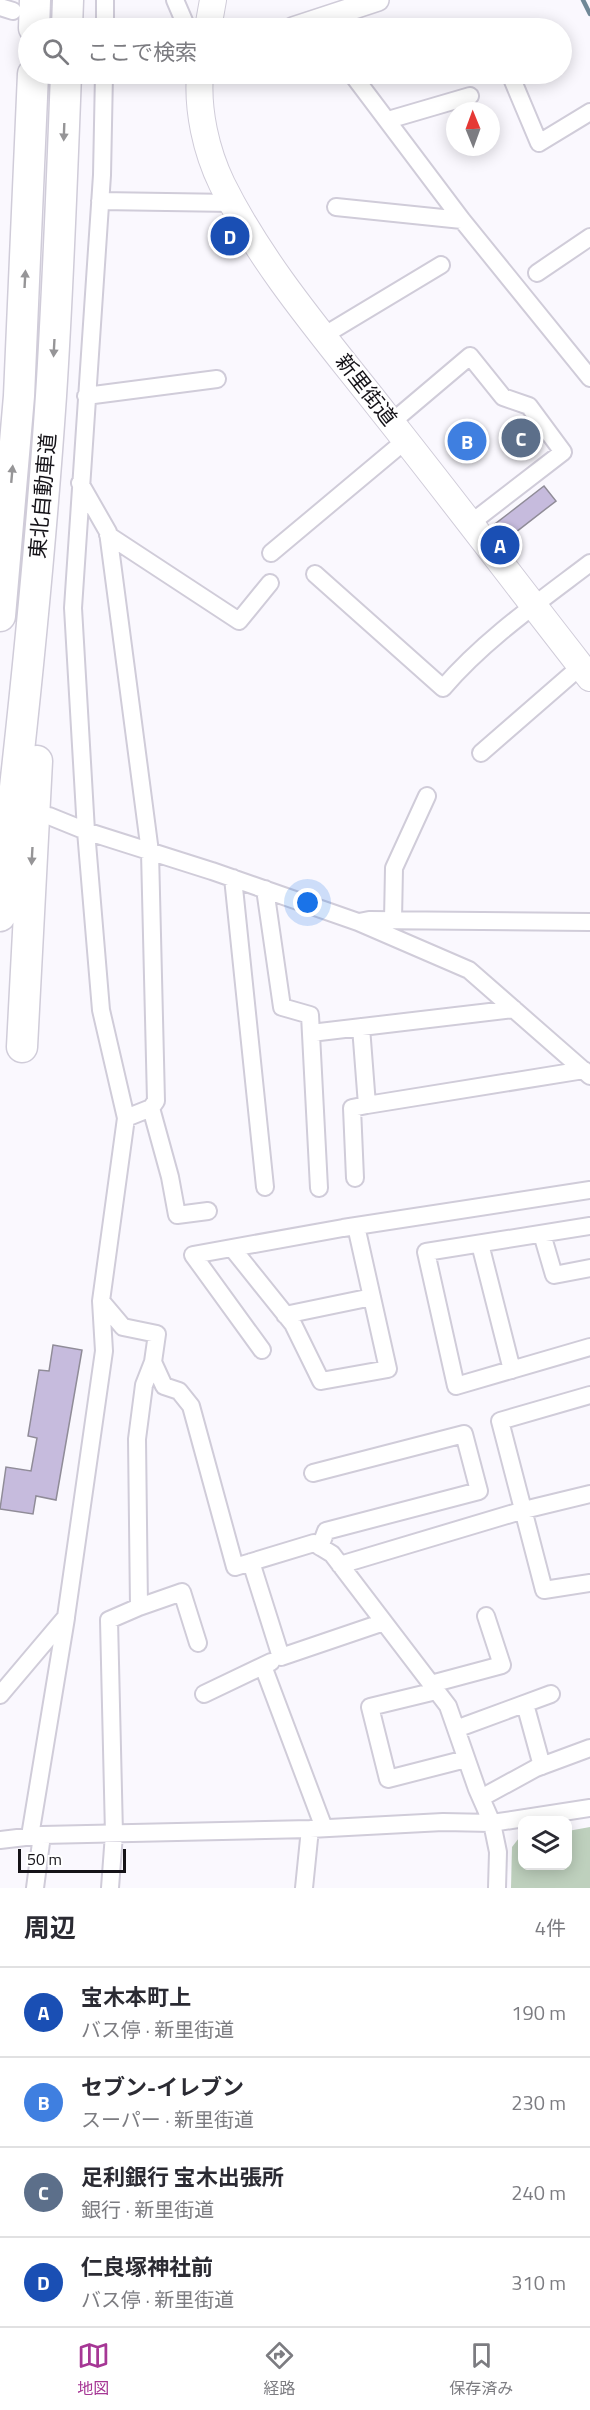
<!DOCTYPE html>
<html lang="ja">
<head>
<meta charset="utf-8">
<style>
  body { margin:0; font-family:"Titillium Web","Noto Sans JP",sans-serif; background:#f7f7f7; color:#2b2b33 }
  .controls { position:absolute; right:18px; bottom:18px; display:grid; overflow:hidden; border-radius:12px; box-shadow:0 3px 15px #0003 }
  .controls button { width:54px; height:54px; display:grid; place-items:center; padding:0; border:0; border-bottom:2px solid #e1e1e2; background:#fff; color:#2b2b33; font:30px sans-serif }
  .compass { position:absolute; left:446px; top:102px; width:54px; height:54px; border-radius:50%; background:#fff; box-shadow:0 3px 15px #0003; rotate:359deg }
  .scale { position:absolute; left:18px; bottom:15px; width:108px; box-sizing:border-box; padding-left:6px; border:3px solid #151318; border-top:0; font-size:16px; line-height:21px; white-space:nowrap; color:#151318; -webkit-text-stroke:4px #fff; paint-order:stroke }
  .you { position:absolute; left:308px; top:903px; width:21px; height:21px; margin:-15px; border:4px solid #fff; border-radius:50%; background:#1a73e8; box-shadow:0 0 0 9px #1a73e833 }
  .badge { display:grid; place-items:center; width:39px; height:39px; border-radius:50%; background:#a63795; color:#fff; font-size:20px; font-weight:700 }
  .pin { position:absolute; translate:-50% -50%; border:3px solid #fff; box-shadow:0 2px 6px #0006 }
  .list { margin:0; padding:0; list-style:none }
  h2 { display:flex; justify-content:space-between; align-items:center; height:78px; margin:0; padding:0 24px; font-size:26px }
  h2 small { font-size:20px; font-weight:400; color:#7c7c81 }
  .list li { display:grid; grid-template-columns:39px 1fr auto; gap:18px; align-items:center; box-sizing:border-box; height:90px; padding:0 24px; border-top:2px solid #e1e1e2 }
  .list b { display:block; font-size:22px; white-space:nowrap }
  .list p { margin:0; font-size:20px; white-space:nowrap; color:#7c7c81 }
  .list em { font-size:20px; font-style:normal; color:#7c7c81 }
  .icon { flex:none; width:33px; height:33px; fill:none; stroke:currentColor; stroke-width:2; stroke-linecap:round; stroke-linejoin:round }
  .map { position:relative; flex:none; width:590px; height:1888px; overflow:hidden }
  .search { position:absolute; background:#fff; box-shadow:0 3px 15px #0003; left:18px; right:18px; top:18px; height:66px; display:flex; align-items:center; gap:15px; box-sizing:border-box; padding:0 21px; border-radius:33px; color:#7c7c81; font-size:22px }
  .sheet { height:438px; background:#fff }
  nav { display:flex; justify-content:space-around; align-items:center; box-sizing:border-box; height:84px; border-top:2px solid #e1e1e2; background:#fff; font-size:16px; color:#7c7c81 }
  nav a { display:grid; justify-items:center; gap:3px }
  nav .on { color:#a63795 }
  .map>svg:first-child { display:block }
</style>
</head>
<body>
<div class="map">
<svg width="590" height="1888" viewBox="0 0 590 1888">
  <rect width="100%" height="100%" fill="#faf8fe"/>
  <path fill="#bed0bd" d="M590 1827V1888H511L512 1847 519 1838H522V1866H568V1831Z"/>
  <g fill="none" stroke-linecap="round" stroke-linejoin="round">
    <path stroke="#708897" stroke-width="4.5" d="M583 0 590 14"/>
  </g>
  <path fill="#c6bbdd" stroke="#908c98" stroke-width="1.5" d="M529 418 542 435 514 458 500 441Z
    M469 420 487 445 464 461 446 437Z
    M544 486 556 501 507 539 495 524Z
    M53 1345 82 1350 56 1500 36 1496 33 1514 0 1509 6 1467 31 1471 37 1438 28 1436 39 1370 49 1371Z"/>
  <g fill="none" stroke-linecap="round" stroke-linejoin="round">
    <defs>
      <path id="minor" d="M105 0V28
        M175 0 187 28
        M0 7 13 11
        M352 74 462 220 590 378
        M510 74 539 143 590 112
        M388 120 470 96
        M100 201 233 203
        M336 207 462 220
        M537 273 590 237
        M323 336 441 265
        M86 396 217 379
        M392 422 470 356 503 397 529 406 563 452 471 523
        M80 483 108 532 150 852 156 1101 151 1108 126 1118
        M108 535 239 621 270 583
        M271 553 406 440
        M315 574 443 688C484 640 540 601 590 563
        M481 753 581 666
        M49 816 86 831 212 871 358 922 469 970 590 1076
        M233 878 265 1187
        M265 889 282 1007 310 1015 319 1188
        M393 920 394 868 427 796
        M359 922 369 920 590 922
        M361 1027 367 1105 584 1070
        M311 1033 514 1009
        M151 1108 170 1177 177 1215 208 1211
        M355 1178 352 1108 367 1105
        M590 1226 426 1252 456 1386 590 1347
        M542 1234 554 1275 590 1268
        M480 1244 512 1370
        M232 1248 293 1324 321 1381 388 1369 356 1226
        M101 1301 123 1327 157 1334 153 1362 144 1385 137 1439 139 1607 109 1620 114 1834 110 1888
        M285 1315 372 1297
        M262 1350 193 1255 343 1228 590 1190
        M153 1362 164 1386 179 1391 191 1406 235 1567 314 1543 332 1554 448 1706 477 1789 492 1823 498 1852 497 1888
        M590 1395 500 1421 544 1590 590 1583
        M313 1473 464 1434 479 1491 326 1531 320 1547
        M251 1562 281 1657 384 1622
        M340 1565 524 1510 590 1494
        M139 1607 182 1592 198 1643
        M263 1666 324 1828
        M431 1684 502 1665 486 1616
        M436 1691 370 1707 388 1779 466 1759
        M204 1694 271 1662
        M0 1695 66 1617 104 1351 101 1301 126 1118 101 1010 86 831 73 608 102 175 104 74
        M525 1704 542 1766
        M456 1729 551 1694
        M481 1798 536 1768 590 1748
        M30 1836 66 1618
        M0 1840 42 1835 310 1829 443 1822 492 1823 590 1808
        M35 1888 42 1835
        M304 1888 310 1829"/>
      <path id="tertiary" d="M293 28 378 0"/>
      <path id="primary" d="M208 28 213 0
        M200 74C197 110 206 151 222 184 263 267 327 340 384 413 454 501 521 590 590 678"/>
      <path id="motorway" d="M34 28 35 0
        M67 28 68 0
        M0 616 19 396 33 74
        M0 916C21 743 39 570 51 396 58 289 62 181 66 74
        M22 1047 37 761"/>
    </defs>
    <use href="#minor" stroke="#d0ccd9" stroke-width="20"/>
    <use href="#tertiary" stroke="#d0ccd9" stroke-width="24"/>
    <use href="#primary" stroke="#d0ccd9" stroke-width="28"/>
    <use href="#motorway" stroke="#d0ccd9" stroke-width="33"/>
    <use href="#minor" stroke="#fff" stroke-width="16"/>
    <use href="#tertiary" stroke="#fff" stroke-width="21"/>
    <use href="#primary" stroke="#fff" stroke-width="26"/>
    <use href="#motorway" stroke="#fff" stroke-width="30"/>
  </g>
  <defs><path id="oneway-solid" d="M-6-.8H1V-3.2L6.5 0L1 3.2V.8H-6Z" transform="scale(1.5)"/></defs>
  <g fill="#969597">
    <use href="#oneway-solid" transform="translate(64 132) rotate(92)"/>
    <use href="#oneway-solid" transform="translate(25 279) rotate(-87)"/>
    <use href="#oneway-solid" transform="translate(54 348) rotate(93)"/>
    <use href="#oneway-solid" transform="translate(12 474) rotate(-85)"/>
    <use href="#oneway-solid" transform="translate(32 856) rotate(93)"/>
  </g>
  <g text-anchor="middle" stroke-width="4.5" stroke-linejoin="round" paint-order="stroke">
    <g font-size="21" fill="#151318" stroke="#fff">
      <text transform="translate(366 390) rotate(52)" y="7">新里街道</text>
      <text transform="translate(43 496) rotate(-85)" y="7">東北自動車道</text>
    </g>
  </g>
</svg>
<div class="controls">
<button><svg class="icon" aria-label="layers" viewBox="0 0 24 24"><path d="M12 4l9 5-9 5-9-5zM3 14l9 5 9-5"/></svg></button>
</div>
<svg class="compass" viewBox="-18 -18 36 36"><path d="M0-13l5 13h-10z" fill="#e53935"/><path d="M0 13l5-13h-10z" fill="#7c7c81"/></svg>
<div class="scale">50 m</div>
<div class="you"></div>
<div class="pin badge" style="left:500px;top:545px;background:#1a4fb4">A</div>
<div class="pin badge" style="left:467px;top:441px;background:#3f7fe0">B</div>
<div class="pin badge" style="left:521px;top:438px;background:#5c6f8a">C</div>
<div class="pin badge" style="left:230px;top:236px;background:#1a4fb4">D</div>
<div class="search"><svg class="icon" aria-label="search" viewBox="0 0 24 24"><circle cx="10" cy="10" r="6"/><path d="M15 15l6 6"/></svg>ここで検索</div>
</div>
<section class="sheet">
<h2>周辺<small>4件</small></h2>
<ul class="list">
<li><span class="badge" style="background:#1a4fb4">A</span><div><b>宝木本町上</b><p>バス停 · 新里街道</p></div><em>190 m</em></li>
<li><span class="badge" style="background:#3f7fe0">B</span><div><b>セブン-イレブン</b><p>スーパー · 新里街道</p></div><em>230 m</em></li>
<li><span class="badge" style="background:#5c6f8a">C</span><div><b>足利銀行 宝木出張所</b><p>銀行 · 新里街道</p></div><em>240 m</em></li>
<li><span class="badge" style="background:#1a4fb4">D</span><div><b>仁良塚神社前</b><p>バス停 · 新里街道</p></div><em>310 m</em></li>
</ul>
</section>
<nav>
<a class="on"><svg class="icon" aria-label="map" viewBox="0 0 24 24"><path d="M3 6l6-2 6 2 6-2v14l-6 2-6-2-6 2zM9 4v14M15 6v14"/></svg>地図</a>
<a><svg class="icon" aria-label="directions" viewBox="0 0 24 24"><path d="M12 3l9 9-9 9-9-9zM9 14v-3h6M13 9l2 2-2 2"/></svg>経路</a>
<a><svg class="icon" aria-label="saved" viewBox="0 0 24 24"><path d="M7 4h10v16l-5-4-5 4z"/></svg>保存済み</a>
</nav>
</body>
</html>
